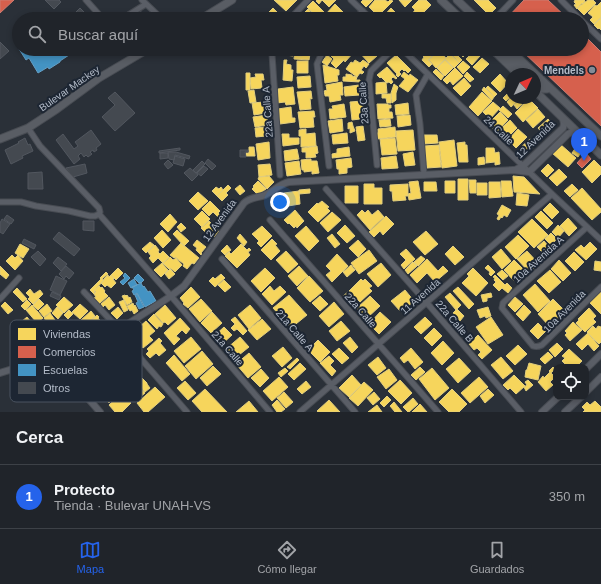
<!DOCTYPE html>
<html lang="es">
<head>
<meta charset="utf-8">
<style>
  body { margin:0; font-family:Helvetica,sans-serif; background:#2d3036; color:#f1f3f6 }
  .controls { position:absolute; right:12px; bottom:12px; display:grid; overflow:hidden; border-radius:8px; box-shadow:0 2px 6px #0003 }
  .controls button { width:36px; height:36px; display:grid; place-items:center; padding:0; border:0; border-bottom:1px solid #3d4147; background:#20242a; color:#f1f3f6; font:20px sans-serif }
  .compass { position:absolute; left:505px; top:68px; width:36px; height:36px; border-radius:50%; background:#20242a; box-shadow:0 2px 6px #0003; rotate:46deg }
  .you { position:absolute; left:280px; top:202px; width:14px; height:14px; margin:-10px; border:3px solid #fff; border-radius:50%; background:#1a73e8; box-shadow:0 0 0 6px #1a73e833 }
  .badge { display:grid; place-items:center; width:26px; height:26px; border-radius:50%; background:#2563eb; color:#fff; font-size:13px; font-weight:700 }
  .pin { position:absolute; translate:-50% -33px; filter:drop-shadow(0 1px 2px #0008) }
  .pin::after { content:''; position:absolute; top:21px; width:14px; height:12px; background:inherit; clip-path:polygon(0 0,100% 0,50% 100%) }
  .list { margin:0; padding:0; list-style:none }
  h2 { display:flex; justify-content:space-between; align-items:center; height:52px; margin:0; padding:0 16px; font-size:17px }
  h2 small { font-size:13px; font-weight:400; color:#a2a4a8 }
  .list li { display:grid; grid-template-columns:26px 1fr auto; gap:12px; align-items:center; box-sizing:border-box; height:64px; padding:0 16px; border-top:1px solid #3d4147 }
  .list b { display:block; font-size:15px; white-space:nowrap }
  .list p { margin:0; font-size:13px; white-space:nowrap; color:#a2a4a8 }
  .list em { font-size:13px; font-style:normal; color:#a2a4a8 }
  .icon { flex:none; width:22px; height:22px; fill:none; stroke:currentColor; stroke-width:2; stroke-linecap:round; stroke-linejoin:round }
  .map { position:relative; flex:none; width:601px; height:412px; overflow:hidden }
  .search { position:absolute; background:#20242a; box-shadow:0 2px 6px #0003; left:12px; right:12px; top:12px; height:44px; display:flex; align-items:center; gap:10px; box-sizing:border-box; padding:0 14px; border-radius:22px; color:#a2a4a8; font-size:15px }
  .sheet { height:116px; background:#20242a }
  nav { display:flex; justify-content:space-around; align-items:center; box-sizing:border-box; height:56px; border-top:1px solid #3d4147; background:#20242a; font-size:11px; color:#a2a4a8 }
  nav a { display:grid; justify-items:center; gap:2px }
  nav .on { color:#2563eb }
  .map>svg:first-child { display:block }
</style>
</head>
<body>
<div class="map">
<svg width="601" height="412" viewBox="0 0 601 412">
  <rect width="100%" height="100%" fill="#2a3038"/>
  <path fill="#f6d55c" stroke="#e2ce7d" d="M274 0H297L286 11Z
    M317 0H336L329 7 322 0 319 4 316 1Z
    M363 0H373L366 7 361 2Z
    M375 0H385L388 2 390 0 393 1 378 16 369 7Z
    M399 0H412L405 7Z
    M419 0H426L431 5 420 16 418 14 415 17 412 14 415 10 412 7Z
    M474 0H488L496 8 489 15Z
    M575 0H584L585 1 583 4 582 3 577 9 574 5 576 4 574 2Z
    M588 0H593L596 3 584 15 577 8Z
    M313 1 324 12 318 18 307 7Z
    M601 2V17L594 24 590 20 593 17 588 13 595 5 597 6Z
    M335 4 346 15 342 19H332L326 14Z
    M273 8 281 16 278 19H268L265 16Z
    M391 8 398 15 400 14 402 16 399 19H381Z
    M308 9 317 19H303L300 17Z
    M601 18V30L599 28 598 29 594 25Z
    M278 49H294L293 56 278 54Z
    M335 49H351L354 52 345 62 344 60 336 68 331 63 334 59 329 54Z
    M360 49H371L377 56 369 63 358 51Z
    M425 49H435L437 51 428 60 432 64 429 67 422 60 424 57 420 53Z
    M457 49H471L463 57 456 50Z
    M295 50H298V56H302L304 53 310 54 309 60 294 59Z
    M439 50 446 58 436 68 429 60Z
    M475 50 480 56 472 65 466 59Z
    M453 51 462 60 459 63 451 54Z
    M450 54 459 63 454 68 445 59Z
    M327 55 332 59 327 66 322 62Z
    M396 55 411 70 408 73 405 70 404 71 402 69 399 72 401 74 398 77 396 75 397 74 387 63Z
    M482 58 489 64 480 73 473 67Z
    M284 60H287L286 64 291 65V70H293L292 81 283 80Z
    M355 60 360 63 363 60 369 64 366 68 364 66 361 70 364 72 362 74 360 73 357 77 346 69 351 62 353 63Z
    M445 60 453 68 445 76 437 68Z
    M297 61H308V73H297Z
    M463 61 470 67 463 74 457 67Z
    M323 65 339 70V75H337L338 81 325 83Z
    M387 67 397 78 396 79 393 77 391 79 393 82 391 84 389 82 387 83 381 77 380 78 377 75Z
    M455 68 463 76 453 85 450 81 447 84 443 80Z
    M436 69 444 76 441 80 433 72Z
    M404 72 409 76 410 74 418 80 408 92 399 86 405 79 401 76Z
    M467 72 474 79 470 82 464 76Z
    M246 73H250V90H246Z
    M255 74H263L264 80H261L262 88 251 89 250 78 256 77Z
    M346 74 352 75V76L357 77 356 80H360V82L343 81V77H346Z
    M500 74 508 83 500 92 491 83Z
    M310 76 311 87 298 88 297 77Z
    M464 78 471 86 461 96 453 88Z
    M342 82 343 95H340L341 100 330 102 329 96H325L324 91 327 90 326 85Z
    M386 82 387 93 376 94V83Z
    M394 84 398 87 396 93V100L392 103 391 93Z
    M359 85 360 95 345 96 344 87Z
    M488 86 497 94 494 97 486 88Z
    M293 87 295 104 286 105 285 102 277 103 276 95 278 94V89Z
    M484 87 494 97 492 100 482 90Z
    M254 90 256 102 250 103 248 91Z
    M311 91 312 99 310 98 311 109 300 110 297 92Z
    M510 91 511 97 506 101 503 98Z
    M482 92 492 101 478 116 469 107Z
    M382 94H391V103H387L386 98H382Z
    M511 98H521L511 107 507 102Z
    M522 98H523L526 101 517 109 514 105Z
    M529 99 538 108 523 122 515 113Z
    M362 101 364 114 360 115V119L352 120 350 102Z
    M264 102 266 113 254 115 252 103Z
    M493 102 500 108 490 119 483 112Z
    M408 103 409 114 396 115 395 105Z
    M344 104 346 117 330 119 329 109H333L332 106Z
    M377 104H388V105H391V108H389V112H392L393 118 378 119Z
    M503 106 512 114 508 118 499 110Z
    M291 107 292 118H295V122L280 124V121L278 122 277 116H279L278 109Z
    M538 109 545 117 533 128 526 120Z
    M314 111 315 117H313L314 127 300 128 298 112Z
    M500 112 508 120 497 132 488 124Z
    M267 115 268 125 255 127 253 117Z
    M410 115 411 125 398 127 397 116Z
    M342 119 343 131 330 133 328 121Z
    M390 119 391 126 380 127 379 120Z
    M548 119 555 126 544 135 538 128Z
    M510 120 517 128 508 137 501 129Z
    M352 122 353 126 355 131 350 133V128L348 129V123Z
    M363 126 365 140 358 141 356 127Z
    M265 127 266 136 256 137 255 128Z
    M395 127 396 137 377 139 376 133H378V129Z
    M306 129V134L315 133 316 146 301 147V136H299V130Z
    M518 129 527 137 516 148 508 140Z
    M413 130 415 150 398 151 396 131Z
    M347 133 348 143 333 144 332 135Z
    M282 134H289V138H299V144L283 146Z
    M423 135H437L438 143 424 144Z
    M395 138 397 154 382 155 380 139Z
    M530 139 535 143 523 154 519 149Z
    M454 140 457 166 442 168 439 142Z
    M269 142 270 158 258 160 256 144Z
    M465 142V145H467L468 162H459L457 143Z
    M560 144 576 158 568 167 552 153Z
    M439 145 441 167 427 168 424 146Z
    M317 146 318 153 315 154 316 157 306 158V152H302V148Z
    M249 147H254L255 156H246V153H249Z
    M349 147 350 156 332 158V154L337 153V149Z
    M576 147 582 151 578 157 572 153Z
    M486 148H494L495 153 499 152 500 164 495 165V162L486 163Z
    M297 149 299 159 285 161 284 151Z
    M413 152 415 165 405 166 403 154Z
    M396 156 398 168 382 169 381 158Z
    M484 157 485 164 478 165V158Z
    M351 158 352 167 347 168V173L339 174V169H337L336 160Z
    M311 159V161H317L319 173 312 174V171L304 172V170H302L301 160Z
    M594 160 601 167V174L592 183 582 172Z
    M299 161 301 174 287 176 285 163Z
    M270 164 272 175 259 177 258 165Z
    M548 164 554 170 547 177 541 171Z
    M559 169 567 177 557 186 549 178Z
    M269 176 274 182 267 189 258 179 259 177Z
    M513 176 524 177 540 194 514 192Z
    M458 179H468V200H458Z
    M469 180H476V193H470Z
    M258 181 266 189 258 195 252 189 254 187 253 186Z
    M418 181 421 198 409 200 408 194 411 193 409 182Z
    M445 181H455V193H445Z
    M501 181H511L513 196 502 197Z
    M424 182H436L437 191H424Z
    M489 182H500L501 197 489 198Z
    M477 183H487V195H477Z
    M364 184H374V188H382V204H364Z
    M408 184V196H405L406 200 393 201 392 191H390V185Z
    M572 184 578 190 570 197 564 191Z
    M228 185 231 188 226 193 228 195 222 201 217 196Z
    M240 185 245 191 240 195 235 189Z
    M345 186H358V203H345Z
    M216 187 219 189 221 187 223 190 217 196 212 191Z
    M582 188 601 209V212L592 220 571 198Z
    M310 189V193L299 194V190Z
    M299 191 300 204 288 206 287 203H285L284 193Z
    M198 192 208 201 198 210 189 201Z
    M517 193 529 195 527 206 516 205Z
    M210 201 220 211 218 213 221 216 219 218 213 212 209 216 202 209Z
    M322 201 329 207 327 208 330 211 318 222 308 212 317 203 318 204Z
    M550 203 559 212 552 219 543 210Z
    M502 205 511 210 507 217 504 215 502 218 501 217 499 220 497 219 499 215 497 214Z
    M295 210 304 221 297 228 296 226 294 228 289 223 288 224 284 220Z
    M362 210 365 213 368 210 372 215 378 210 384 217 370 230 357 215Z
    M202 211 210 219 202 227 194 219Z
    M541 211 553 223 547 229 535 217Z
    M332 212 341 220 328 232 320 223Z
    M170 214 177 222 168 232 160 224Z
    M386 216 394 224 383 235 380 231 374 237 369 232Z
    M568 218 577 228 569 236 560 226Z
    M532 219 548 235 534 248 518 232Z
    M209 221 219 232 214 237 210 233 208 235 201 228Z
    M181 223 186 228 181 232 177 227Z
    M345 225 355 236 347 243 337 233Z
    M558 225 564 231 558 238 552 232Z
    M262 226 272 236 261 247 257 243 259 241 252 234Z
    M306 226 319 241 309 251 295 236Z
    M162 230 171 240 163 248 154 238Z
    M177 230 189 241 184 246 173 234Z
    M426 231 438 244 425 255 413 242Z
    M551 233 557 239 551 245 545 239Z
    M240 234 247 242 244 246 237 238Z
    M332 234 340 244 335 248 327 238Z
    M518 235 529 246 516 259 505 247Z
    M272 239 277 244 275 245 280 251 271 260 261 250Z
    M197 240 206 247 201 253 202 254 201 255 196 250 197 248 193 245Z
    M358 240 366 249 358 257 349 248Z
    M544 241 549 247 543 253 537 247Z
    M150 242 154 245 146 253 142 249Z
    M590 242 597 249 586 260 575 250 581 245 584 248Z
    M181 243 199 258 194 264 192 263 187 269 183 266 184 264 175 257 174 258 170 255Z
    M20 244 29 249 23 258 15 253Z
    M241 244 247 250 249 248 251 250 248 252 250 255 237 268 225 256 229 252 231 254Z
    M155 245 159 250 158 252 160 254 163 251 169 257 163 263 158 258 153 263 149 258 151 256 148 252Z
    M227 245 231 250 225 255 221 251Z
    M453 246 464 257 455 265 445 254Z
    M406 249 415 259 404 269 401 265 406 260 400 254Z
    M501 249 511 261 502 269 492 257Z
    M369 250 377 261 359 274 351 263Z
    M286 251 298 264 288 273 276 260Z
    M527 251 539 264 529 272 517 259Z
    M574 252 584 262 575 271 565 261Z
    M337 254 348 266 332 282 326 275 331 271 326 266Z
    M12 255 15 258 18 255 23 261 15 270 6 261Z
    M421 256 425 259 418 266 414 262Z
    M170 257 173 260 176 258 182 265 175 272 170 268 169 269 163 263Z
    M427 259 438 271 443 266 448 271 435 282 427 273 417 283 410 275Z
    M514 260 527 273 524 277 521 274 514 281 504 270Z
    M559 260 571 273 563 281 551 269Z
    M595 261 601 262V271L594 270Z
    M413 262 417 266 408 274 405 270Z
    M162 263 168 270 161 277 154 270Z
    M381 263 391 275 378 287 367 274Z
    M351 265 355 270 347 277 343 272Z
    M488 265 495 272 491 276 489 274 490 272 485 268Z
    M0 266 9 275 6 279 0 274Z
    M299 266 308 276 297 286 288 276Z
    M118 268 123 273 116 280 111 275Z
    M265 268 275 278 261 292 251 281Z
    M473 268 488 283 476 296 462 283 469 276 467 274Z
    M170 269 175 274 169 279 165 274Z
    M502 270 508 276 503 280 497 274Z
    M550 270 561 282 549 293 537 281Z
    M106 272 108 274 102 279 104 280 94 291 95 292 94 294 90 290 101 279 100 278Z
    M221 274 225 278 215 287 209 281 213 277 215 279Z
    M108 275 109 277 111 275 114 278 113 279 116 283 111 288 107 285 105 287 101 283 104 280V279Z
    M495 275 505 285 507 283 512 288 508 293 502 288 499 291 493 285 496 282 494 280 495 278 493 277Z
    M309 276 323 291 310 302 297 288Z
    M361 279 363 281 365 279 372 286 369 288 372 291 360 302 349 291Z
    M224 280 231 287 225 292 218 285Z
    M535 284 550 301 538 312 523 295Z
    M99 286 101 288 102 287 105 291 104 292 108 296 99 304 94 298 96 297 94 294 96 292 94 291Z
    M270 286 274 291 280 286 286 292 272 305 262 294Z
    M191 287 200 297 188 308 183 304 184 303 180 298Z
    M458 287 474 304 469 309 453 291Z
    M17 288 27 299 23 302 13 292Z
    M30 289 34 294 40 290 43 294 33 304 28 299 30 297 26 293Z
    M405 290 414 301 401 312 391 301Z
    M600 291 601 292V314L589 302Z
    M348 292 359 304 354 308 343 296Z
    M450 293 461 305 456 310 445 297Z
    M491 293 492 297 487 298V301L483 302 481 295Z
    M125 295 126 296 127 295 129 298 130 297 132 302 127 305 122 296Z
    M289 295 307 315 291 328 273 308Z
    M320 296 328 304 320 311 312 303Z
    M370 296 380 306 366 319 356 309Z
    M64 297 73 305 64 313 56 305Z
    M109 297 115 305 109 310 105 305 103 307 101 304Z
    M515 297 523 304 515 312 508 305Z
    M39 299 44 304 38 310 33 305Z
    M201 299 212 311 200 322 189 309Z
    M553 299 566 312 550 327 538 314Z
    M27 300 31 304 25 310 21 306Z
    M124 300 128 310 124 312 119 302Z
    M5 302 13 310 8 314 1 306Z
    M334 302 344 314 329 327 319 316Z
    M133 303 134 306 135 305 138 311 134 314 132 310 130 311 127 306Z
    M47 304 52 311 44 317 39 311Z
    M80 304 88 311 80 319 72 312Z
    M32 305 43 318 37 323 26 310Z
    M165 305 176 318 168 325 165 322 163 323 155 314Z
    M250 305 261 318 249 329 238 315Z
    M524 305 531 312 523 321 516 314Z
    M57 307 63 313 58 319 52 313Z
    M118 307 123 313 117 319 111 313Z
    M488 307 491 316 486 318 485 316 480 318 477 310Z
    M589 308 596 316 593 319 596 322 585 332 576 323 579 320 578 319Z
    M457 309 464 316 460 321 453 313Z
    M69 310 73 314 68 319 64 315Z
    M91 311 95 316 86 325 81 320Z
    M212 312 222 323 211 333 201 323Z
    M380 312 391 322 379 334 369 324Z
    M50 313 55 320 49 325 44 318Z
    M154 314 163 324 161 327 159 326 157 329 148 320Z
    M97 315 99 317 98 318 101 322 100 323 105 328 98 335 88 324Z
    M27 317 31 322 25 327 21 322Z
    M235 317 247 331 243 335 237 329 234 331 231 328 235 324 231 320Z
    M425 317 432 324 421 334 414 327Z
    M491 317 503 335 488 344 476 327Z
    M180 318 190 329 186 334 182 330 176 336 180 339 174 345 164 333Z
    M262 319 271 329 257 340 248 330Z
    M146 321 155 331 149 336 153 340 143 348 131 334Z
    M341 321 350 331 337 341 329 331Z
    M573 322 582 330 570 341 565 335 567 333 565 331Z
    M538 323 546 331 538 339 530 331Z
    M593 326 596 329 598 326 601 327V342L599 344 587 332Z
    M224 327 232 335 221 345 213 337Z
    M434 328 442 336 432 346 424 338Z
    M588 333 599 346 594 351 588 344 582 350 576 344Z
    M478 335 492 350 482 359 478 355 481 352 477 348 474 350 469 344Z
    M191 337 201 349 184 363 174 351Z
    M240 337 249 347 234 359 226 349Z
    M350 337 358 347 352 353 343 343Z
    M159 338 162 341 160 343 166 350 159 356 156 353 150 358 146 354 149 351 147 349Z
    M318 340 330 352 320 362 308 350Z
    M443 341 454 353 442 365 431 353Z
    M557 343 563 349 555 357 549 350Z
    M518 345 527 354 515 365 506 356Z
    M283 347 292 358 282 367 272 356Z
    M339 348 349 358 342 364 332 354Z
    M411 348 423 362 415 369 408 360 404 363 400 358Z
    M569 349 582 361 576 367H568L562 361 565 358 562 356Z
    M202 351 213 364 196 379 185 366Z
    M548 352 553 357 545 364 540 359Z
    M249 353 261 367 248 378 236 364Z
    M174 355 190 374 182 381 166 363Z
    M329 356 334 361 330 365 336 371 332 376 320 363Z
    M378 357 386 368 377 375 368 365Z
    M501 357 513 371 503 379 491 365Z
    M297 358 299 360 290 369 287 367Z
    M459 358 471 371 458 383 446 369Z
    M300 363 306 369 294 380 288 374Z
    M529 363 541 366 538 380 525 377 526 370H527Z
    M213 366 221 374 207 386 200 378Z
    M420 367 425 372 416 380 411 375Z
    M553 367 555 369 551 373 555 377 550 382 553 385 546 391 538 382 543 376 544 378 550 372 549 371Z
    M285 368 288 371 281 377 278 373Z
    M432 368 449 388 435 400 419 379Z
    M261 369 269 378 260 387 251 378Z
    M389 369 397 380 386 389 377 377Z
    M352 375 361 385 349 397 339 388Z
    M514 375 525 386 516 394 510 388 508 390 503 385Z
    M141 377 147 383V384L150 388 145 392 136 382Z
    M279 377 288 387 272 401 263 391Z
    M479 377 488 387 470 403 461 393Z
    M400 380 412 393 401 404 388 391Z
    M528 380 533 385 526 391 524 387 527 385 525 382Z
    M185 381 196 393 188 400 177 388Z
    M306 381 311 387 302 394 297 389Z
    M364 382 373 390 358 406 349 398Z
    M138 385 145 393 139 398 132 390Z
    M112 387 118 394 109 403 102 396Z
    M155 387 165 397 148 412H144L137 403Z
    M205 389 227 412H202L192 401Z
    M452 389 467 404 459 412H449L439 402Z
    M488 389 494 395 485 403 480 396Z
    M125 390 131 396 127 399 131 403 122 412H115L109 405Z
    M284 392 293 402 286 408 277 398Z
    M374 392 380 399 373 405 367 398Z
    M387 396 391 400 384 407 380 403Z
    M413 398 418 404 409 412H408L403 407Z
    M277 400 285 409 281 412H277L272 405Z
    M329 400 340 412H318L317 411Z
    M249 401 258 412H236Z
    M595 401 601 407V412H583L585 410 582 407 587 402 590 405Z
    M394 402 402 412H395L390 406Z
    M420 404 427 412H412Z
    M377 405 382 412H368Z"/>
  <path fill="#d6604d" stroke="#cc7c72" d="M0 0H14L0 13Z
    M524 0H548L568 19H506Z
    M582 33 601 52V126L520 49H582Z
    M586 153 591 159 582 168 577 163Z"/>
  <path fill="#4393c3" stroke="#659fc5" d="M19 49H65L69 55 60 61V62L49 69 48 67 38 73 29 58 26 60Z
    M125 273 130 278 123 285 120 282 125 278 123 276Z
    M138 274 144 280 141 283 140 282 139 283 134 278Z
    M134 279 137 285 131 288 128 283Z
    M141 283 143 287 144 286 148 292 150 291 156 301 145 307 137 293 134 295 132 291 134 290 132 287Z
    M137 294 144 307 139 309 136 303 138 302 135 295Z"/>
  <path fill="#444950" stroke="#52575f" d="M45 0H59L61 2 54 9Z
    M80 8 84 12 83 13 87 18H86L87 19H73L71 17Z
    M140 10 144 17 141 19H132L131 16Z
    M0 42 9 51 0 59Z
    M115 92 135 113 115 131 102 117 115 105 108 98Z
    M91 130 101 144 96 148 97 150 94 152 93 150 90 152 92 154 88 157 86 155 84 157 81 153 78 156 80 159 74 164 56 140 63 134 74 149 78 146 75 142Z
    M25 138 28 145 30 144 33 151 22 156 23 158 11 164 5 150 19 143 18 142Z
    M180 148V150L159 153V151Z
    M240 150H248V152H245L246 157H240Z
    M168 152H176L190 156 189 159 175 155 174 160 169 159Z
    M160 153H168V158L160 159Z
    M175 156 185 159 183 166 173 163Z
    M208 159 216 166 212 170 205 163Z
    M168 160 173 165 168 169 164 164Z
    M202 161 205 164 196 173 193 170Z
    M85 164 87 173 73 177 66 168Z
    M204 166 208 169 201 176 197 173Z
    M190 168 198 175 192 181 184 173Z
    M42 172 43 189H28V173Z
    M7 215 14 220 11 224 4 219Z
    M2 219 10 224 3 234 0 232V223Z
    M83 221H94V231L83 230Z
    M59 232 80 249 74 256 53 239Z
    M24 239 36 245 34 249 22 243Z
    M38 251 46 259 40 266 31 257Z
    M58 257 67 264 61 271 53 263Z
    M66 266 74 273 69 279 66 276 64 279 59 274Z
    M56 276 67 281 60 295 50 290Z
    M52 292 61 296 59 300 50 296Z"/>
  <g fill="none" stroke-linecap="round" stroke-linejoin="round">
    <defs>
      <path id="minor" d="M86 0 103 19
        M142 0 162 19
        M351 0 371 19
        M561 0 580 19
        M122 19 146 4
        M290 19 308 0
        M355 19 363 11
        M495 19 513 0
        M582 21 601 39
        M273 49 272 54 280 175
        M326 49 321 55 317 64 329 166
        M402 49 552 194 601 240
        M377 165 369 80 371 71 393 49
        M424 175 420 124 416 95 428 74
        M326 189 427 303 521 412
        M0 202H21L36 206 69 211 90 216H95L99 214 100 212 99 208 40 146 28 128
        M99 214 171 296 270 412
        M270 220 438 412
        M587 227 505 301 503 303 502 308 533 346C536 347 538 347 542 345L601 287
        M222 259 355 412
        M84 292 119 329
        M0 299 19 278
        M117 331 187 412
        M300 412 552 194"/>
      <path id="tertiary" d="M515 170 523 166 563 128 564 124 563 119
        M54 359 100 412
        M586 369 601 354
        M0 373 29 364 78 354 97 344 171 296 184 286 244 203C250 197 258 198 265 195 274 191 279 184 289 182L513 170 529 172 568 134 572 132H577
        M586 392 601 377
        M542 412 558 397
        M565 412 581 397"/>
      <path id="secondary" d="M441 0 461 19
        M457 0 477 19
        M201 19 232 0
        M492 49 518 74
        M509 49 601 136
        M496 53 510 58 526 74
        M535 82 540 87 543 89H547L549 87
        M535 91 601 155
        M0 139 28 128 57 109 99 78 148 49"/>
    </defs>
    <use href="#minor" stroke="#484c53" stroke-width="7"/>
    <use href="#tertiary" stroke="#484c53" stroke-width="8"/>
    <use href="#secondary" stroke="#484c53" stroke-width="9"/>
    <use href="#minor" stroke="#5a5e66" stroke-width="5"/>
    <use href="#tertiary" stroke="#5a5e66" stroke-width="6"/>
    <use href="#secondary" stroke="#595d64" stroke-width="7"/>
  </g>
  <circle fill="#848b96" stroke="#1d2633" stroke-width="1.5" cx="592" cy="70" r="4"/>
  <g text-anchor="middle" stroke-width="4" stroke-linejoin="round" paint-order="stroke">
    <g font-size="10" font-weight="bold" fill="#b4bcc9" stroke="#1d2633" text-anchor="end">
      <text x="584" y="74">Mendels</text>
    </g>
    <g font-size="10" fill="#b4bcc9" stroke="#1d2633">
      <text transform="translate(69 88) rotate(-35)" y="4">Bulevar Mackey</text>
      <text transform="translate(363 103) rotate(-94)" y="4">23a Calle</text>
      <text transform="translate(267 112) rotate(-94)" y="4">22a Calle A</text>
      <text transform="translate(499 130) rotate(44)" y="4">24 Calle</text>
      <text transform="translate(535 139) rotate(-44)" y="4">12 Avenida</text>
      <text transform="translate(219 220) rotate(-54)" y="4">12 Avenida</text>
      <text transform="translate(538 259) rotate(-42)" y="4">10a Avenida A</text>
      <text transform="translate(420 296) rotate(-41)" y="4">11 Avenida</text>
      <text transform="translate(361 310) rotate(49)" y="4">22a Calle</text>
      <text transform="translate(564 311) rotate(-45)" y="4">10a Avenida</text>
      <text transform="translate(455 321) rotate(49)" y="4">22a Calle B</text>
      <text transform="translate(295 330) rotate(49)" y="4">21a Calle A</text>
      <text transform="translate(228 348) rotate(49)" y="4">21a Calle</text>
    </g>
  </g>
  <rect x="10" y="320" width="132" height="82" rx="6" fill="#1d2633" stroke="#4a5360" stroke-width="1"/>
  <rect x="18" y="328" width="18" height="12" fill="#f6d55c"/>
  <rect x="18" y="346" width="18" height="12" fill="#d6604d"/>
  <rect x="18" y="364" width="18" height="12" fill="#4393c3"/>
  <rect x="18" y="382" width="18" height="12" fill="#444950"/>
  <g font-size="11" fill="#b4bcc9">
    <text x="43" y="338">Viviendas</text>
    <text x="43" y="356">Comercios</text>
    <text x="43" y="374">Escuelas</text>
    <text x="43" y="392">Otros</text>
  </g>
</svg>
<div class="controls">
<button><svg class="icon" aria-label="locate" viewBox="0 0 24 24"><circle cx="12" cy="12" r="6"/><path d="M12 2v4M12 18v4M2 12h4M18 12h4"/></svg></button>
</div>
<svg class="compass" viewBox="-18 -18 36 36"><path d="M0-13l5 13h-10z" fill="#e53935"/><path d="M0 13l5-13h-10z" fill="#a2a4a8"/></svg>
<div class="you"></div>
<div class="pin badge" style="left:584px;top:161px">1</div>
<div class="search"><svg class="icon" aria-label="search" viewBox="0 0 24 24"><circle cx="10" cy="10" r="6"/><path d="M15 15l6 6"/></svg>Buscar aquí</div>
</div>
<section class="sheet">
<h2>Cerca<small></small></h2>
<ul class="list">
<li><span class="badge">1</span><div><b>Protecto</b><p>Tienda · Bulevar UNAH-VS</p></div><em>350 m</em></li>
</ul>
</section>
<nav>
<a class="on"><svg class="icon" aria-label="map" viewBox="0 0 24 24"><path d="M3 6l6-2 6 2 6-2v14l-6 2-6-2-6 2zM9 4v14M15 6v14"/></svg>Mapa</a>
<a><svg class="icon" aria-label="directions" viewBox="0 0 24 24"><path d="M12 3l9 9-9 9-9-9zM9 14v-3h6M13 9l2 2-2 2"/></svg>Cómo llegar</a>
<a><svg class="icon" aria-label="saved" viewBox="0 0 24 24"><path d="M7 4h10v16l-5-4-5 4z"/></svg>Guardados</a>
</nav>
</body>
</html>
